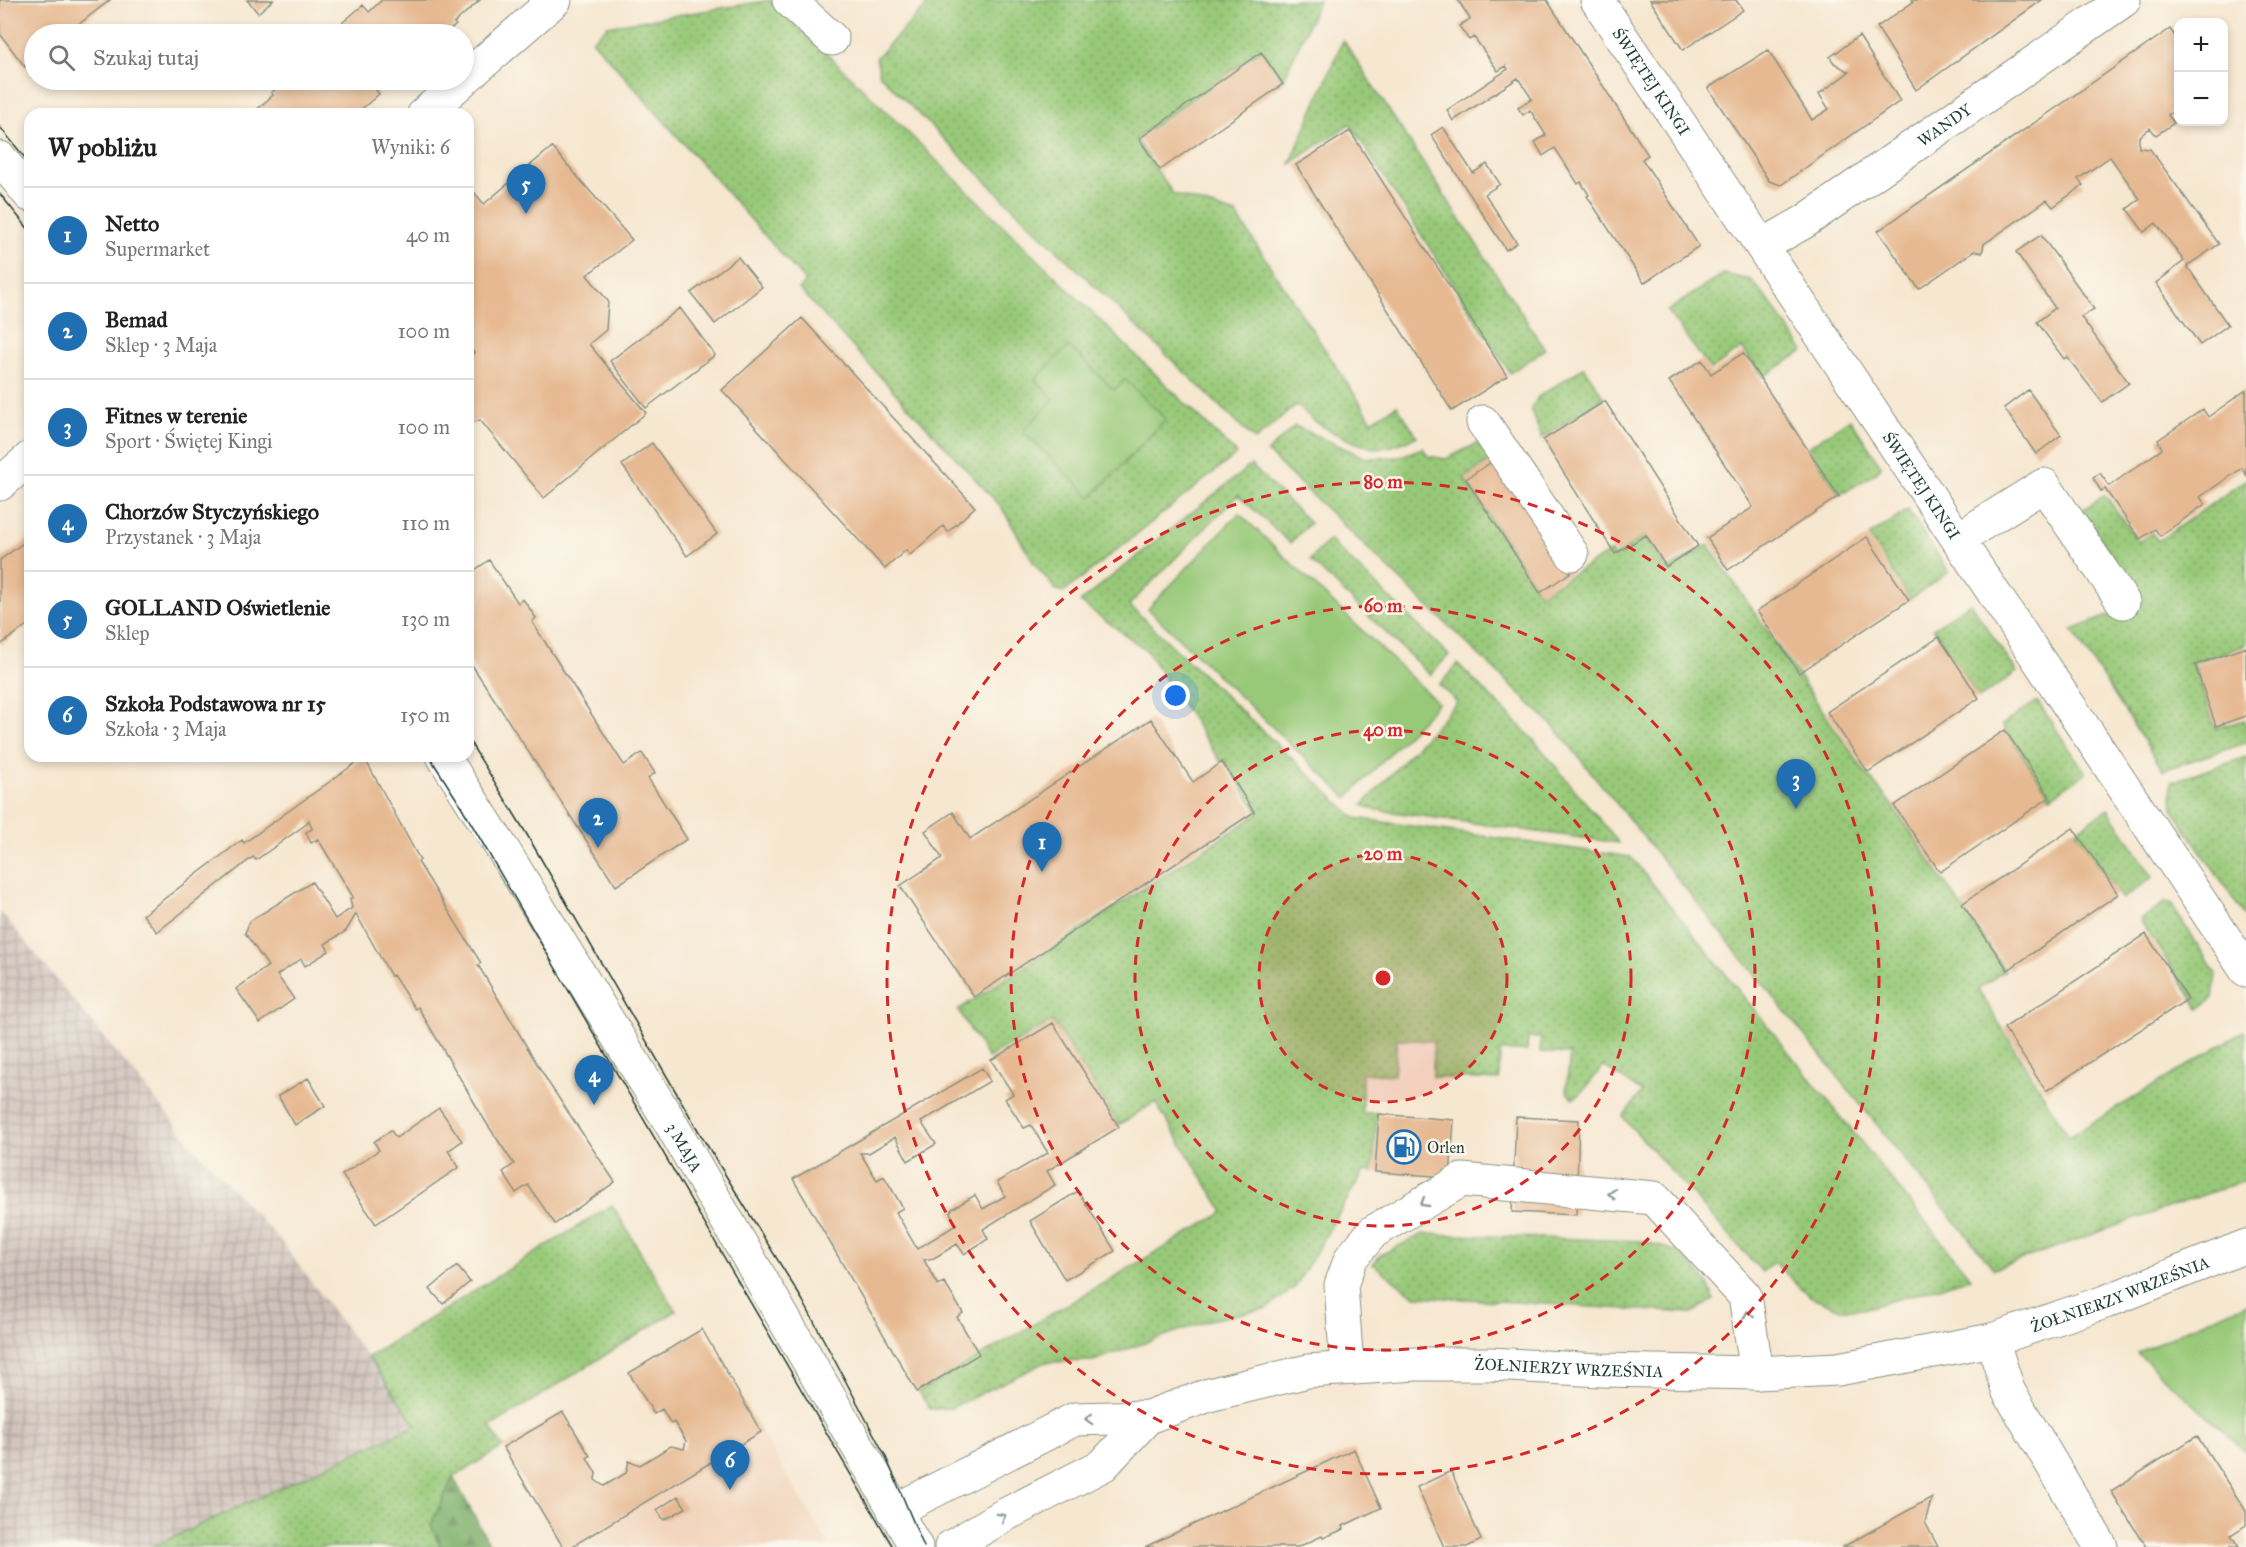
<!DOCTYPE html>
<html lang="pl">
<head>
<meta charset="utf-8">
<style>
  body { margin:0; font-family:"IM FELL Great Primer",serif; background:#f6f6f6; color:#222 }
  .controls { position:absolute; right:18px; top:18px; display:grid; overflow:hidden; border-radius:12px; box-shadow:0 3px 9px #0003 }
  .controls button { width:54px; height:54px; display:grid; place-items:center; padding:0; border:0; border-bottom:2px solid #e0e0e0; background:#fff; color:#222; font:30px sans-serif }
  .you { position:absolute; left:1176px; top:696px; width:21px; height:21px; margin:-15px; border:4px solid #fff; border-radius:50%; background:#1a73e8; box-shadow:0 0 0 9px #1a73e833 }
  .badge { display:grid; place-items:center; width:39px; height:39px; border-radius:50%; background:#1f6fb2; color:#fff; font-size:20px; font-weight:700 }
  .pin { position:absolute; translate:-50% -50px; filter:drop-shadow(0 2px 3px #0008) }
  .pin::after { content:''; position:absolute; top:32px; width:21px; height:18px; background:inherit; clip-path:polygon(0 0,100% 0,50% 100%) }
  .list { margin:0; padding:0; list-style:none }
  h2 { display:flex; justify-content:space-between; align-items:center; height:78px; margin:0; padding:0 24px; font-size:26px }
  h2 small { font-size:20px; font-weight:400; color:#767676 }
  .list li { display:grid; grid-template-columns:39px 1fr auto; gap:18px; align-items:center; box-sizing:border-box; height:96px; padding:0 24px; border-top:2px solid #e0e0e0 }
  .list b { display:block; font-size:22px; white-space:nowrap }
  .list p { margin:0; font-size:20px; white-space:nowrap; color:#767676 }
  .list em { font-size:20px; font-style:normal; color:#767676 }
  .icon { flex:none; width:33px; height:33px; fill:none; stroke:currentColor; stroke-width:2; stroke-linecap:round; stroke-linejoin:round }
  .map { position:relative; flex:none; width:2246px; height:1547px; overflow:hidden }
  .search { position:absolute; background:#fff; box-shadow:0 3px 9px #0003; left:24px; top:24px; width:450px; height:66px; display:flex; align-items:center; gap:15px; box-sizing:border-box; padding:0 21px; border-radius:33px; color:#767676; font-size:22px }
  .panel { position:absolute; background:#fff; box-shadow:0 3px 9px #0003; left:24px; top:108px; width:450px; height:654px; border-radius:18px }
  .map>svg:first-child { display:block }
</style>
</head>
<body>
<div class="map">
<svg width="2246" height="1547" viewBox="0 0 2246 1547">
  <defs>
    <pattern id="industrial-grid" width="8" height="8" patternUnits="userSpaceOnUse" patternTransform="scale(1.5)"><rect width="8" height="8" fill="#cfc1ba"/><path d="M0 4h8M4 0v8" fill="none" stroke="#a79e98"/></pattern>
    <pattern id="grass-dots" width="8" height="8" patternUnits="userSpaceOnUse" patternTransform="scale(1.5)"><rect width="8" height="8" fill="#98c978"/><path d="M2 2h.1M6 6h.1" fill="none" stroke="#7ba463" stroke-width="1.8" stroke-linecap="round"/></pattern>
    <pattern id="forest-firs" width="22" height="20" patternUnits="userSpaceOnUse" patternTransform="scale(1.5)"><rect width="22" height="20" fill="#7aad68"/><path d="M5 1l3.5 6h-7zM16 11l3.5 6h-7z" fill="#638e56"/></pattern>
  </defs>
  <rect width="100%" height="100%" fill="#fbf7ec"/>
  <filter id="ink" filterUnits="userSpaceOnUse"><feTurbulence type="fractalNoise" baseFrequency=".0167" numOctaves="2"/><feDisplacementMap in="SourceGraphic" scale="12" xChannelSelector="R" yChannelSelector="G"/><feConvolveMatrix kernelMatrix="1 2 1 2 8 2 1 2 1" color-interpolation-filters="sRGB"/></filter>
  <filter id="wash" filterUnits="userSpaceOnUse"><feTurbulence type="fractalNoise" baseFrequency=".008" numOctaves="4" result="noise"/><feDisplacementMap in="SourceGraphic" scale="24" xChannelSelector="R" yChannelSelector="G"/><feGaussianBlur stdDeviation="1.35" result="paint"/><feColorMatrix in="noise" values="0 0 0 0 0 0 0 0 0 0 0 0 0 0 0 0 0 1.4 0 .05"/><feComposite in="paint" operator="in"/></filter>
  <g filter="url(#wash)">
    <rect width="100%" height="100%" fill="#f6e7d0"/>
    <path fill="#f2d5bd" d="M761 1432 830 1547H571Z"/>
    <path fill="url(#industrial-grid)" d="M0 911 200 1154 280 1240 417 1424 152 1547H0Z"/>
    <path fill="url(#grass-dots)" stroke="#5c8356" stroke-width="1.5" d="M772 0 1237 454 1064 592 1055 589 1034 563 1002 508 799 289 806 282 592 40 608 26Z
      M932 0H1319L1283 81 1261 50 1136 139 1173 194 1236 214 1372 421 1397 405 1417 436C1405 442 1391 448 1377 448 1362 448 1330 431 1317 423 1310 418 1303 410 1296 405L1255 440 1006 201 880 75 876 58Z
      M1343 40 1545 349 1510 373 1350 124 1290 164Z
      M1723 274 1751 280 1769 301 1804 351 1763 377 1742 348 1711 370 1667 311Z
      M1584 367 1604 398 1542 438 1531 410 1538 397Z
      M1850 419 1881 466 1876 473 1840 495 1808 447Z
      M1295 426 1366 458 1398 457 1423 448 1428 456 1446 459 1484 440 1495 458 1464 478 1540 594 1610 552 1614 557 1645 536 1667 570 1708 545 1865 772 1892 805 2005 970 1978 989 2069 1137 2244 1031 2246 1035V1180L1994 1269 1556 729 1267 452Z
      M1251 465 1310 523 1290 543 1238 495 1129 605 1355 818 1631 857 1971 1278 1863 1309H1840L1808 1295 1774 1262 1762 1272 1627 1122 1623 1116 1642 1092 1603 1066 1581 1094 1574 1098 1567 1092 1566 1088 1570 1054 1540 1052 1541 1038H1528L1527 1051H1500L1499 1080 1433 1077V1041L1397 1039 1394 1075 1362 1073V1113H1377L1373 1172 1364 1171 1295 1287 1268 1308 1210 1320 1093 1361 1046 1362 951 1408 930 1409 919 1392 1224 1212 1155 1102 1119 1125 1053 1021 988 1058 958 1010 1259 813 1224 760 1220 761 1146 650 1080 602Z
      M2246 480V645L2193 663 2215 728 2245 720 2246 743 2163 770 2072 630 2143 602 2081 511 2105 495 2139 542 2152 533 2158 541Z
      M1908 510 1949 572 1910 599 1869 536Z
      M1329 540 1449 655 1430 675 1310 560Z
      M1970 603 2017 672 1979 698 1933 628Z
      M1458 664 1533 739 1619 843 1371 809 1363 805 1457 702 1439 685Z
      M2037 701 2086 773 2051 797 2002 725Z
      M2246 757V918L2173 810 2171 782Z
      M2108 809 2153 877 2122 899 2075 831Z
      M2164 903 2171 904 2216 974 2213 998 2199 1009 2140 920Z
      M612 1205 676 1311 490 1427 503 1447 453 1477 431 1525 441 1547H152L416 1425 368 1357Z
      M1423 1234 1643 1241 1679 1252 1708 1283 1714 1300 1692 1313 1415 1296 1373 1264 1380 1255Z"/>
    <path fill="url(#forest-firs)" stroke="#4c754e" stroke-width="1.5" d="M453 1477 491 1547H441L431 1525Z"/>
    <path fill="#98c978" stroke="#5c8356" stroke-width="1.5" d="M1069 346 1114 390 1125 379 1166 419 1091 497 1023 431 1054 399 1035 380Z
      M1239 513 1438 703 1347 798 1148 609Z
      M2246 1304V1452L2137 1353 2209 1319Z"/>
    <g id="blocks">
      <path fill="#e6b992" d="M0 0H110L66 34H34V59L25 67 0 34Z
        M247 0H273L258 13Z
        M382 0H480L454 23 456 25 445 34H344L349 31 342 23 363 5 369 12Z
        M1458 0H1547L1648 155 1642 159 1699 246 1644 283 1587 196 1589 195 1581 182 1578 184 1555 148 1543 156 1535 142 1546 135 1530 110 1523 115 1518 108 1532 99 1518 78 1453 121 1447 110 1508 69 1506 66 1498 71 1474 37 1469 40 1459 26 1470 19Z
        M1650 0H1736L1743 10 1683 50Z
        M1912 0H2042L1916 90 1877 27 1913 2Z
        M2170 29 2178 41V108L2168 115 2174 123 2156 135 2150 128 2139 137V148L2150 149 2219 244 2187 266 2228 325 2200 345 2156 283 2184 261 2156 223 2144 232 2127 209 2140 199 2110 157 2078 179 2083 185 2053 207 2047 200 1984 244 1982 253 1974 251 1919 289 1878 231Z
        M1859 36 1900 101 1781 185 1769 181 1708 88 1768 50 1812 120 1829 109 1819 94 1849 72 1834 63 1830 57Z
        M1261 52 1283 84 1160 170 1139 139Z
        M285 80H389L376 90 379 94 356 114H252L273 95 271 93Z
        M1443 127 1473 173 1487 164 1500 184 1485 194 1517 243 1506 250 1431 135Z
        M1350 131 1507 376 1452 411 1296 165Z
        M552 147 632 240 587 275 608 301 606 330 589 344 646 413 544 498 480 420 468 424V358L474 353 468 345V185L484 204Z
        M2041 235 2094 309 2081 317 2129 383 2102 402 2067 357 2064 359 2037 322 2055 308 2016 252Z
        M738 257 762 287 715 324 691 293Z
        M680 308 715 355 646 408 610 361Z
        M802 318 975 507 948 532 943 526 910 555 906 550 885 569 722 390Z
        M1743 353 1839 496 1728 570 1707 538 1753 507 1669 381 1702 360 1711 374Z
        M2028 390 2061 435 2036 454 2004 408Z
        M2246 390V475L2242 468 2200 497 2205 504 2160 536 2155 529 2140 539 2105 489 2101 491 2093 478 2100 473 2109 486 2162 449 2158 440 2180 425 2203 409 2208 417Z
        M1605 401 1698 546 1666 567 1646 535 1615 554 1543 440Z
        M652 443 717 534 687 556 622 465Z
        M1496 459 1571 572 1540 593 1466 479Z
        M1867 537 1909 600 1799 673 1757 611Z
        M30 538V623L0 645V560Z
        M489 560 518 603 523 599 536 618 532 622 624 765 642 753 655 773 648 778 687 839 616 886 468 659V575Z
        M1939 637 1979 698 1868 772 1827 712Z
        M2246 647V716L2216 726 2195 665Z
        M1151 719 1193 782 1222 762 1254 812 974 997 900 886 942 858 925 831 953 812 970 839Z
        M2005 730 2050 797 1940 872 1894 806Z
        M364 757 420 860 418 862 481 963 478 965 548 1082 615 1182 555 1224 528 1185 516 1193 503 1172 514 1164 487 1124 418 1007 415 1009 393 975 391 976 356 914 346 931 325 944 329 951 305 966 301 959 277 975 294 999 260 1023 236 989 268 966 245 933 250 921 312 882 335 919 352 908 350 899 353 897 318 839 311 843 306 832 312 829 309 820 305 825 256 860 253 857 157 932 143 915 242 840 244 843Z
        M2073 828 2118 894 2008 970 1962 904Z
        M2146 934 2188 999 2046 1091 2004 1028Z
        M1053 1023 1119 1127 1047 1171 1055 1185 983 1229 988 1239 964 1254 957 1244 934 1258 924 1260 938 1285 944 1282 963 1313 957 1317 979 1354 917 1392 793 1179 982 1068 990 1081 921 1122 936 1144 908 1161 895 1137 869 1153H860L877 1180 884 1176 903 1208 896 1212 917 1249 956 1225 950 1212 952 1209 975 1195 983 1209 1005 1196 997 1182 1048 1153 1031 1125 1024 1128 1005 1099 1013 1094 991 1060Z
        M308 1078 325 1106 295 1125 278 1096Z
        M439 1108 462 1141 448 1151 459 1167 376 1224 342 1175 379 1150 374 1142 391 1130 396 1138Z
        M1379 1114 1454 1120 1450 1177 1375 1172Z
        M1516 1117 1579 1120 1576 1215 1512 1212Z
        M1078 1191 1115 1251 1065 1280 1030 1221Z
        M457 1266 470 1282 443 1304 430 1289Z
        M702 1329 761 1432 571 1547H563L503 1447 563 1412 590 1456 587 1458 596 1473 595 1480 604 1486 626 1473 629 1461 640 1465 671 1446 684 1449 686 1441 674 1422 671 1424 662 1409 654 1414 629 1373Z
        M2197 1436 2246 1511V1525L2231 1535 2239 1547H2146L2111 1491Z
        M1354 1449 1381 1508 1343 1526 1344 1529 1323 1538 1322 1536 1298 1547H1145Z
        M1451 1471 1481 1540 1467 1547H1444L1417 1487Z
        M678 1496 686 1508 664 1520 657 1510Z
        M1932 1497 1925 1522 1938 1547H1843Z"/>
    </g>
  </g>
  <g filter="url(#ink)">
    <use href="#blocks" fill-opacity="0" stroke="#8a9282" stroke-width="1.5"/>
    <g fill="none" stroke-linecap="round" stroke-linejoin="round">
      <defs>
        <g id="minor">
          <path d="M789 0 832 39"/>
          <path id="s1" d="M1597 0 2246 970"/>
          <path d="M424 114 555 0"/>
          <path id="s2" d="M1762 246 1804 222 2124 0"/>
          <path d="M1483 422 1572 554"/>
          <path d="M0 484 30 458"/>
          <path d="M1958 539 2044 485 2123 602"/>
          <path d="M1992 1340 2009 1392 2101 1547"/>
          <path d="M1347 1368 1341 1285 1351 1258 1373 1232 1462 1180 1654 1198 1745 1296 1757 1373"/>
        </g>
        <g id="major">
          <path d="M0 158 30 195"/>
          <path id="s3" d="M443 756 505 853 670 1122 916 1547"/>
          <path id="s4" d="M894 1511 1075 1419 1148 1417 1209 1395 1308 1371 1416 1364H1490L1601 1370 1757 1373 1838 1369 1992 1340 2105 1302 2246 1246"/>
          <path d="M951 1547 1001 1517 1103 1465 1148 1417"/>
        </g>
      </defs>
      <use href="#minor" stroke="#8a9282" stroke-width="35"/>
      <use href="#major" stroke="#8a9282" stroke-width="35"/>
      <use href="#minor" stroke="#fff" stroke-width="33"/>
      <use href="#major" stroke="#fff" stroke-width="33"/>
      <path stroke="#1f3d34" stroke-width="1.5" d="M0 127 30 164
        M0 194 30 231
        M468 739 526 833 702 1137 803 1301 885 1455 924 1547
        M429 756 461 806 893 1547"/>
    </g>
    <defs><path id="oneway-chevron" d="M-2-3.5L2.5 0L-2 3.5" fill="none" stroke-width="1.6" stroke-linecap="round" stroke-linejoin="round" transform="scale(1.5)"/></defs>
    <g stroke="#8f9e9a">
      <use href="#oneway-chevron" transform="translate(1612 1194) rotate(-175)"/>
      <use href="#oneway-chevron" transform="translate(1424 1203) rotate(150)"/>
      <use href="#oneway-chevron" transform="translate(1748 1315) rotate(-99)"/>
      <use href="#oneway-chevron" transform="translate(1089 1419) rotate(178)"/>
      <use href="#oneway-chevron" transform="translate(1002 1517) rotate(-29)"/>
    </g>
  </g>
  <circle cx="1383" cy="978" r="124" fill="#d62828" fill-opacity=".12"/>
  <g fill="none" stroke="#d62828" stroke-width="3" stroke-dasharray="10 8">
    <circle cx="1383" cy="978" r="124"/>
    <circle cx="1383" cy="978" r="248"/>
    <circle cx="1383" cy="978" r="372"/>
    <circle cx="1383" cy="978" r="496"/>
  </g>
  <defs>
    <symbol id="fuel-ring" viewBox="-11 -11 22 22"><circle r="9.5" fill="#fbf7ec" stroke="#1f6fb2" stroke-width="1.5"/><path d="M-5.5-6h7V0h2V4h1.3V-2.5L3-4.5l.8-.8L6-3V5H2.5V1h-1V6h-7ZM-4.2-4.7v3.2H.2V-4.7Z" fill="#1f6fb2"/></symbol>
  </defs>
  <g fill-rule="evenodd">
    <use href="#fuel-ring" x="1385" y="1128" width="38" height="38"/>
  </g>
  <g text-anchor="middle" stroke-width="5" stroke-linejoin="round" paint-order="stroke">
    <g font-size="16" fill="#1f3d34" stroke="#fbf7ec">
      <text dy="6" stroke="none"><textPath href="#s1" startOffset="98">ŚWIĘTEJ KINGI</textPath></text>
      <text dy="6" stroke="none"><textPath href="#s2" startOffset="219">WANDY</textPath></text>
      <text dy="6" stroke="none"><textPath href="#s1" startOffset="584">ŚWIĘTEJ KINGI</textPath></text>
      <text dy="6" stroke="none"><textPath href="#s3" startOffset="460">3 MAJA</textPath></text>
      <text dy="6" stroke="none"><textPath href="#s4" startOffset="1266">ŻOŁNIERZY WRZEŚNIA</textPath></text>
      <text dy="6" stroke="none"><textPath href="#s4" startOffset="704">ŻOŁNIERZY WRZEŚNIA</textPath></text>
    </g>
    <g font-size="16" fill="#1f3d34" stroke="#fbf7ec" text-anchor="start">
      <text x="1427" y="1153">Orlen</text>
    </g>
  </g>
  <circle cx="1383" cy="978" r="9" fill="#d62828" stroke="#fbf7ec" stroke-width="3"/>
  <g font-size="18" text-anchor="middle" font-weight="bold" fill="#d62828" stroke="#fbf7ec" stroke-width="5" stroke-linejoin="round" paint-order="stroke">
    <text x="1383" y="488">80 m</text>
    <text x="1383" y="612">60 m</text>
    <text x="1383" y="736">40 m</text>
    <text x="1383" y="860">20 m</text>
  </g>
</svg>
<div class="controls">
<button>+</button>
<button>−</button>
</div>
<div class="you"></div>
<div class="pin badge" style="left:1042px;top:872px">1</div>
<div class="pin badge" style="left:598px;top:848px">2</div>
<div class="pin badge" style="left:1796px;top:809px">3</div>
<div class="pin badge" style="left:594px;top:1105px">4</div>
<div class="pin badge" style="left:526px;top:214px">5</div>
<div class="pin badge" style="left:730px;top:1490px">6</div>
<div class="search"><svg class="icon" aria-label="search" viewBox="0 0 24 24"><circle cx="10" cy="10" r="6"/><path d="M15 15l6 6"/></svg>Szukaj tutaj</div>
<section class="panel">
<h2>W pobliżu<small>Wyniki: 6</small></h2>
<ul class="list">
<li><span class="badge">1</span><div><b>Netto</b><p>Supermarket</p></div><em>40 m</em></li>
<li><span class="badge">2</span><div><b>Bemad</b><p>Sklep · 3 Maja</p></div><em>100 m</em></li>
<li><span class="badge">3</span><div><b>Fitnes w terenie</b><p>Sport · Świętej Kingi</p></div><em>100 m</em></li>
<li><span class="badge">4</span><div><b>Chorzów Styczyńskiego</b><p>Przystanek · 3 Maja</p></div><em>110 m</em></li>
<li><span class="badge">5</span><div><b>GOLLAND Oświetlenie</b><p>Sklep</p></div><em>130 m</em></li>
<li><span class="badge">6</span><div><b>Szkoła Podstawowa nr 15</b><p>Szkoła · 3 Maja</p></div><em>150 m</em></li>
</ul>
</section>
</div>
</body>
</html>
